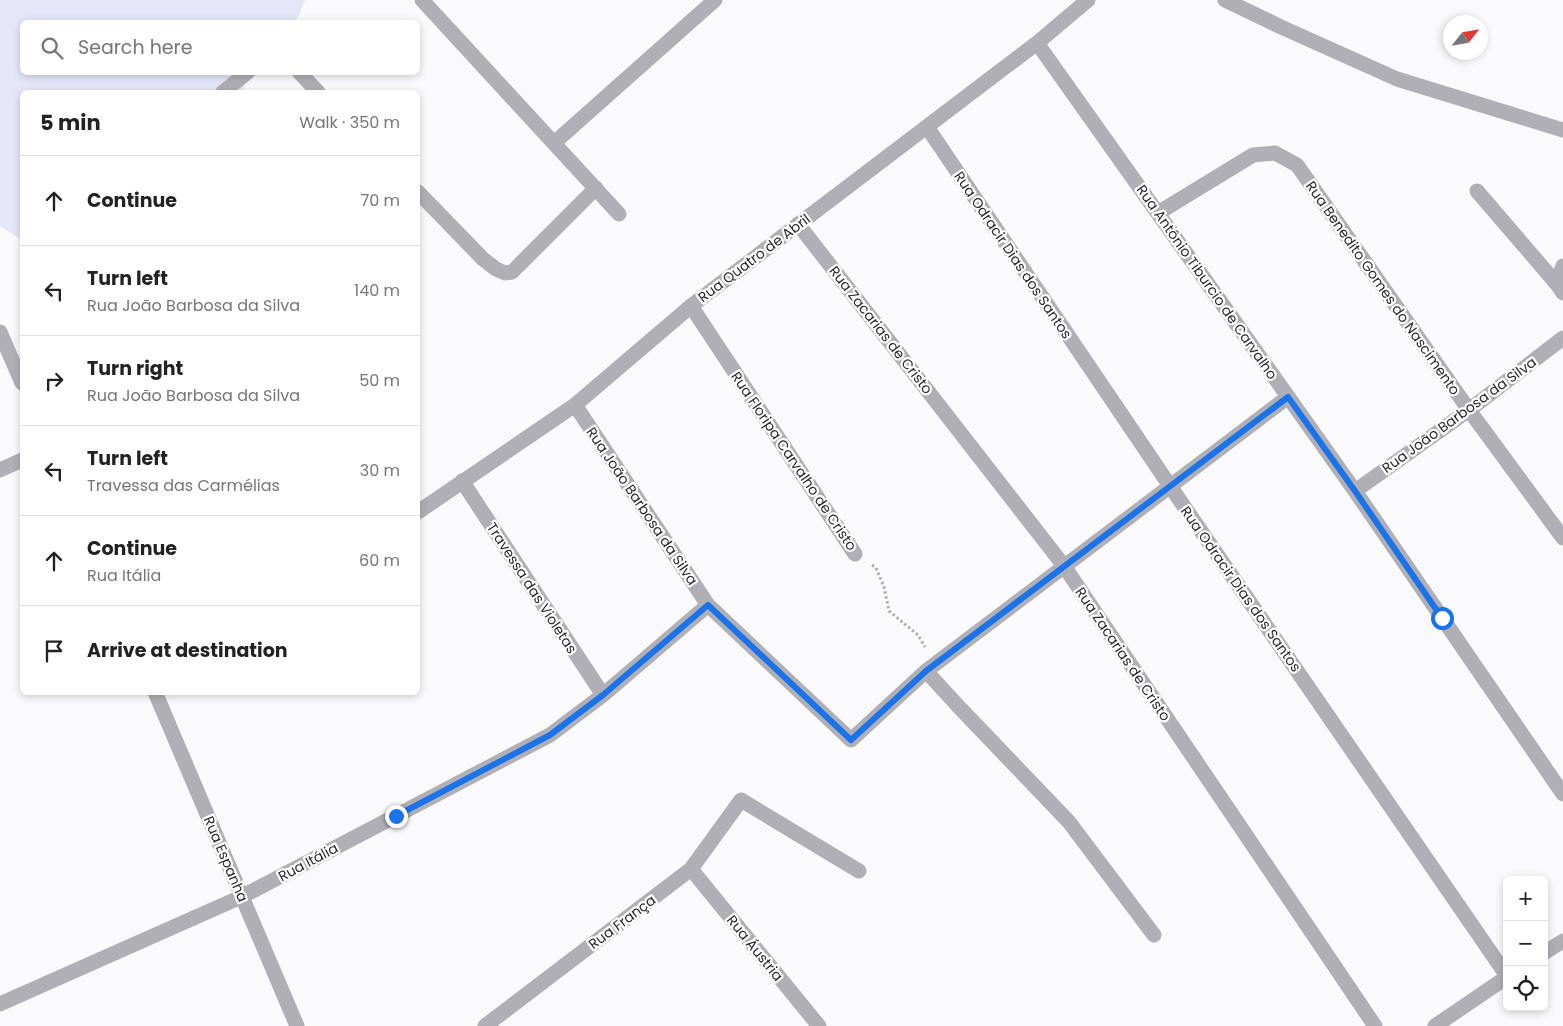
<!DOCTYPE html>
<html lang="en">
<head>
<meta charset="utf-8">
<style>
  body { margin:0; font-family:Poppins,sans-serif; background:#f6f6f6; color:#222 }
  .controls { position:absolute; right:15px; bottom:15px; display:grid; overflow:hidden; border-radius:8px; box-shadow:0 2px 8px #0003 }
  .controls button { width:45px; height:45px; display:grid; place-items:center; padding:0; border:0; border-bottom:1px solid #e0e0e0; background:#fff; color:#222; font:25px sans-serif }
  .compass { position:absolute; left:1443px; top:15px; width:45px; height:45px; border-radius:50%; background:#fff; box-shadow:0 2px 8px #0003; rotate:59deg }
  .stop { position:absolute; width:15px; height:15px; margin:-11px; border:4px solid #1a73e8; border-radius:50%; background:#fff }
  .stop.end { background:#1a73e8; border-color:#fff; box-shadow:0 1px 5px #0008 }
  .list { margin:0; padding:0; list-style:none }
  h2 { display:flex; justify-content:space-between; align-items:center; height:65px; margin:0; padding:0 20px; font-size:21px }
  h2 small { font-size:16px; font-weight:400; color:#767676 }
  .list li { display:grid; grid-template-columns:32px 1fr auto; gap:15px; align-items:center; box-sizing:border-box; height:90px; padding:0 20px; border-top:1px solid #e0e0e0 }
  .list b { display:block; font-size:19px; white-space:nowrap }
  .list p { margin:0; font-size:16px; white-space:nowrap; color:#767676 }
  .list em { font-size:16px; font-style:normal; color:#767676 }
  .icon { flex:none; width:28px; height:28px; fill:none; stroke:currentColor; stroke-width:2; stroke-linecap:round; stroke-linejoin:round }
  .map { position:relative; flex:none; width:1563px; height:1026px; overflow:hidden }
  .search { position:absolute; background:#fff; box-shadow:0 2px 8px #0003; left:20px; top:20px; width:400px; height:55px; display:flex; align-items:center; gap:12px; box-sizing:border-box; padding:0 18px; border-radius:8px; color:#767676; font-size:19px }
  .panel { position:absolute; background:#fff; box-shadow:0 2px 8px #0003; left:20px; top:90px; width:400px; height:605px; border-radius:8px }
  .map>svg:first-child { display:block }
</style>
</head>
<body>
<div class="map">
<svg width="1563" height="1026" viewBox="0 0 1563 1026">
  <rect width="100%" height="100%" fill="#fafafd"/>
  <path fill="#e6e6fa" d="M0 0H305L299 15 293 22H22V72L249 73 242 92H22V240L0 226Z"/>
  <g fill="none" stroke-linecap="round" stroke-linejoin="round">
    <path stroke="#afafb3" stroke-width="3" stroke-dasharray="2.5 2.5" stroke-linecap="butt" d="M872 565 876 568 884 587 889 611 918 635 925 647"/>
    <path stroke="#afafb5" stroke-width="15" d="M299 72 318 92
      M223 92 248 72
      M1477 191 1556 283
      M418 192 483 259 496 269 505 273 512 272 596 188"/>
    <path stroke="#afafb5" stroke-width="15" d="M422 0 619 214
      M1225 0 1281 27 1397 79 1563 130
      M1037 43 1355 491 1563 794
      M927 127 1170 486 1507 976
      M554 143 715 0
      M1158 213 1253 155 1275 153 1297 165 1469 410 1563 538
      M798 224 1064 566 1375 1026
      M1563 266 1556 283 1563 293
      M691 306 855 554
      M0 332 22 383
      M575 405 708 605 851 740 926 671 1288 397
      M0 470 22 460
      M462 481 603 695
      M1355 491 1469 410 1563 338
      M418 512 575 405 691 306 1037 43 1088 0
      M926 671 958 706 1069 822 1154 935
      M155 692 297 1026
      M691 869 819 1026
      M1544 953 1563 941
      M0 1004 241 897 550 735 603 695 708 605
      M485 1026 691 869 741 800 859 871
      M1435 1026 1507 977"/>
  </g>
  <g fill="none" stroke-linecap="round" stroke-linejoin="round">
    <path stroke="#1a73e8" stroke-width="6" d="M396 816 550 735 603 695 708 605 851 740 926 671 1288 397 1355 491 1442 618"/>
  </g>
  <g text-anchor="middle" stroke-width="4.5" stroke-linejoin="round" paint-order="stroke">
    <g font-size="14" fill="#29292e" stroke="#fff">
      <text transform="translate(1013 255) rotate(56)" y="5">Rua Odracir Dias dos Santos</text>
      <text transform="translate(754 258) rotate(-37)" y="5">Rua Quatro de Abril</text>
      <text transform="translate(1207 282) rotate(55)" y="5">Rua Antônio Tiburcio de Carvalho</text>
      <text transform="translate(1383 288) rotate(55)" y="5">Rua Benedito Gomes do Nascimento</text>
      <text transform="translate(881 330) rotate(52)" y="5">Rua Zacarias de Cristo</text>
      <text transform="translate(1459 415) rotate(-36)" y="5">Rua João Barbosa da Silva</text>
      <text transform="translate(794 461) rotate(56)" y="5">Rua Floripa Carvalho de Cristo</text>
      <text transform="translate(642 506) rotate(56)" y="5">Rua João Barbosa da Silva</text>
      <text transform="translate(532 588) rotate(57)" y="5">Travessa das Violetas</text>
      <text transform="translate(1241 589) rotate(55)" y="5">Rua Odracir Dias dos Santos</text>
      <text transform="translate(1123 654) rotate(56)" y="5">Rua Zacarias de Cristo</text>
      <text transform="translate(226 859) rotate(67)" y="5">Rua Espanha</text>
      <text transform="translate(308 862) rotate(-28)" y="5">Rua Itália</text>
      <text transform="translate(622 922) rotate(-37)" y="5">Rua França</text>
      <text transform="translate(755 948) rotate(51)" y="5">Rua Áustria</text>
    </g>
  </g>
</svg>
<div class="controls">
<button>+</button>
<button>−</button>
<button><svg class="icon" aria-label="locate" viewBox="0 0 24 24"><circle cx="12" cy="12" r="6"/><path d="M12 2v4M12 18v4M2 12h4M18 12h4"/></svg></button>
</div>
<svg class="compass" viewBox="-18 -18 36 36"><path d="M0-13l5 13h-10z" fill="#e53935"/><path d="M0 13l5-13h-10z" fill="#767676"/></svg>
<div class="stop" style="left:1442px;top:618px"></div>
<div class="stop end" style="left:396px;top:816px"></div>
<div class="search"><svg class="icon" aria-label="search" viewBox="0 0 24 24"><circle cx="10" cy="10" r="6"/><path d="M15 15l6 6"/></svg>Search here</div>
<section class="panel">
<h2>5 min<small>Walk · 350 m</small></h2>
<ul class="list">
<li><svg class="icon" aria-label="ahead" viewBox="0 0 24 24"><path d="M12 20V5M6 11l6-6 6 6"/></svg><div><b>Continue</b></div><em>70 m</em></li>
<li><svg class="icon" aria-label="left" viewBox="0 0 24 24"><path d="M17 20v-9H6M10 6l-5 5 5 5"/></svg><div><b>Turn left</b><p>Rua João Barbosa da Silva</p></div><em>140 m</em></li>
<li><svg class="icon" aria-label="right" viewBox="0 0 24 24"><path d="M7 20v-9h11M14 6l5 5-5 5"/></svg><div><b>Turn right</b><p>Rua João Barbosa da Silva</p></div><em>50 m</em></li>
<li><svg class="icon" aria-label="left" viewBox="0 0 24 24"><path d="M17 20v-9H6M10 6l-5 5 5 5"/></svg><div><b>Turn left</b><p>Travessa das Carmélias</p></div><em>30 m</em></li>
<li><svg class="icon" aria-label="ahead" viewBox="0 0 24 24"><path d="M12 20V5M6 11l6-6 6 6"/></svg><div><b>Continue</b><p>Rua Itália</p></div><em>60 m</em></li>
<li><svg class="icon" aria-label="arrive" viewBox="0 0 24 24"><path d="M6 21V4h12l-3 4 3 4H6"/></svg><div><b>Arrive at destination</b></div></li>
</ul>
</section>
</div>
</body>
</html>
